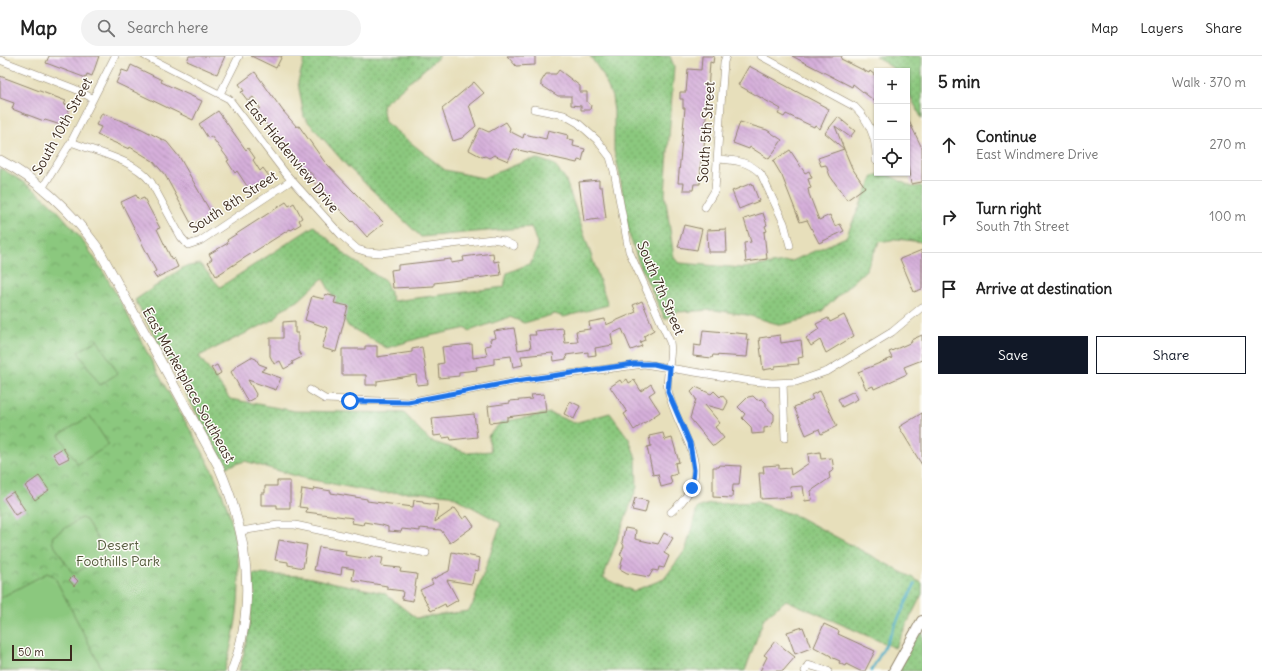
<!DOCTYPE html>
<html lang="en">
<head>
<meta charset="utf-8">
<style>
  body { margin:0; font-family:Delius,sans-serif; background:#f2f2f2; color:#222 }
  .controls { position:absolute; right:12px; top:12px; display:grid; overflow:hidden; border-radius:0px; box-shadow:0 1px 3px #0004 }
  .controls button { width:36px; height:36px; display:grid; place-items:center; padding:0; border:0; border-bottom:1px solid #e0e0e0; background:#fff; color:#222; font:20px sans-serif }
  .scale { position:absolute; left:12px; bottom:10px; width:60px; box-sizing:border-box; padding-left:4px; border:2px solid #3b2a1e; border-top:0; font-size:11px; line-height:14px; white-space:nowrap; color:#3b2a1e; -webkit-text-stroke:3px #fdfcf7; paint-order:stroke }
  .stop { position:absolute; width:12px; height:12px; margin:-9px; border:3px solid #1a73e8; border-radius:50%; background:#fff }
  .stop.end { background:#1a73e8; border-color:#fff; box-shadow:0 1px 4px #0008 }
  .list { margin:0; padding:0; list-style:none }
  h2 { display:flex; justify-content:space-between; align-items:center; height:52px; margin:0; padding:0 16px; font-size:17px }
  h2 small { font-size:13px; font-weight:400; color:#767676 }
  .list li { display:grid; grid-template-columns:26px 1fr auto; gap:12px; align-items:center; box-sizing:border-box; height:72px; padding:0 16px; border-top:1px solid #e0e0e0 }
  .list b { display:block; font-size:15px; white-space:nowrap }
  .list p { margin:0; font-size:13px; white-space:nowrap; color:#767676 }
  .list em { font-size:13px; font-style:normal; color:#767676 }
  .actions { display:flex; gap:8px; padding:12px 16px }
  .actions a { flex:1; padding:9px 0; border:1px solid #111827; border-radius:0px; text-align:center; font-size:14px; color:#111827 }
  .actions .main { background:#111827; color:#fff }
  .icon { flex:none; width:22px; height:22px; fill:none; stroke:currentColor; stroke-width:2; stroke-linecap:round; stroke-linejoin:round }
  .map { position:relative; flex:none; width:922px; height:615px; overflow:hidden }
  header { display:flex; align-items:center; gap:24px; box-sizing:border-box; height:56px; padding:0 20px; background:#fff; border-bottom:1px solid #e0e0e0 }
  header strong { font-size:19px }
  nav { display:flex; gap:22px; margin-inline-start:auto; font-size:14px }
  .search { width:280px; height:36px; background:#f2f2f2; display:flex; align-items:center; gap:10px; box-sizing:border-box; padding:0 14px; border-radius:22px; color:#767676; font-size:15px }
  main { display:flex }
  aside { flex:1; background:#fff }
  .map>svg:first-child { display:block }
</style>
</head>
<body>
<header>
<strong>Map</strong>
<div class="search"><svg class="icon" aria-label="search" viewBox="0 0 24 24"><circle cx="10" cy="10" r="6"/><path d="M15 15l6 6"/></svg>Search here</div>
<nav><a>Map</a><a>Layers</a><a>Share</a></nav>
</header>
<main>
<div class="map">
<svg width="922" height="615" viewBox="0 0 922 615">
  <defs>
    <pattern id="grass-dots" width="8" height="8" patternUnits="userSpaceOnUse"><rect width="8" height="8" fill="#8bc87e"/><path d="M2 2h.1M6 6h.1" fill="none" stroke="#73a367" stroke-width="1.8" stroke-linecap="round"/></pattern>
    <pattern id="park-crowns" width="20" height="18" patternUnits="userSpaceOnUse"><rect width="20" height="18" fill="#8bc87e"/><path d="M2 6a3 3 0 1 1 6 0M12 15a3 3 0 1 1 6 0" fill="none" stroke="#73a367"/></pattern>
    <pattern id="building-back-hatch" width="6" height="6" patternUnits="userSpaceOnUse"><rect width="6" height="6" fill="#d5afda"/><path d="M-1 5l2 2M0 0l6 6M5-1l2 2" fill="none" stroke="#ae8fb0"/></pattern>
  </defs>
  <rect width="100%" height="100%" fill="#fdfcf7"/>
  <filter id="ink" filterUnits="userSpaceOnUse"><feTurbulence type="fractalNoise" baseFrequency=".025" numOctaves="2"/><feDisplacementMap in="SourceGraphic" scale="8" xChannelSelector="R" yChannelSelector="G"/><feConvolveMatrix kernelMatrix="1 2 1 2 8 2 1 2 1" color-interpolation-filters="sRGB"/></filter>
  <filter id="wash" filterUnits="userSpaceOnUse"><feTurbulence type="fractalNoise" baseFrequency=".012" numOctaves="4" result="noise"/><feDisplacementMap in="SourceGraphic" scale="16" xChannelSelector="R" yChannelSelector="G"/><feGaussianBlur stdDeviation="0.9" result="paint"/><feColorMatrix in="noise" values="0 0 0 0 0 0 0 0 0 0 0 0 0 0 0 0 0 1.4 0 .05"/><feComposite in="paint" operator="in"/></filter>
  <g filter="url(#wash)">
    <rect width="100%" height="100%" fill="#e7dfbb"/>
    <path fill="url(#grass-dots)" stroke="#63794e" d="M305 0H440L382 49 385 66 445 114 483 122 528 104 538 103 553 108 565 122 608 249 564 261 555 258 524 267 510 261 469 275 467 272 420 282 387 292 348 270 323 222 298 245 282 253 275 263 199 300 230 343 295 355 404 357 430 385 468 397 491 395 488 380 501 366 550 357 574 367 610 357 629 383 636 402 637 431 603 522 633 535 664 523 686 493 697 452 710 448 757 446 799 461 922 527V538L895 592 786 544 764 562 745 615H239C249 580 253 554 253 518L302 520 384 537 416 562 468 555 473 548 501 467 450 439 415 436 378 437 303 422 245 405 226 411 135 244 184 211 200 208 220 231 314 170 348 201 386 226 393 245 504 231 507 217 531 207 538 190 531 171 421 181 347 110 304 61 298 26Z
      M590 0H670L674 10 665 138 674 202 680 207 743 212 792 205 846 181 873 120 885 117 912 131 922 130V186L897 183 879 186 866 214 822 255 802 264 781 269 747 259 714 254 678 256 665 263 639 207 629 178 619 114 614 95V55L612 41 603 19Z
      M875 0H922V63L907 34V15H897Z
      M922 565V615H894Z"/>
    <path fill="url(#park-crowns)" stroke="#63794e" d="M0 112C23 125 47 141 64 162 105 208 133 271 162 325 188 372 221 419 233 472 244 520 239 568 224 615H0Z"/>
    <path fill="#8bc87e" stroke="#63794e" d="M97 284 118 317 100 329 78 296Z
      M90 360 109 389 78 408 59 379Z
      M81 462 86 464 104 494V499L76 517 71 515 52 486 53 480Z
      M47 517 54 520 103 615H0V542Z"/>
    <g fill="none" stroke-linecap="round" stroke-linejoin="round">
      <path stroke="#46aac5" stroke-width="2.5" d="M871 615 886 588 915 528"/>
    </g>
    <g id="blocks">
      <path fill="url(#building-back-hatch)" d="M49 0H99L92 20 87 18 86 22 46 7Z
        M189 0H225L217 18 187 5Z
        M251 0H282L276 12Z
        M507 0H535V9L516 10Z
        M702 0H714L713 7 710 6 703 105H701L700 128H694L693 134H683L684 127H678L685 52H683V43H680V36H686L688 13 701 14Z
        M792 0H842L841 3 869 17 870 15 877 21V47L853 28 852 31Z
        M131 9 162 24 161 26 202 45 193 64 116 27 122 14 128 16Z
        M749 10 829 53 820 73 815 69 814 71 786 58 784 61 778 58 781 53 738 29Z
        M559 14 580 30V36H587V46L591 49 590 54H581V50L571 49V40H558L541 29V26L546 18H556Z
        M255 16 283 55 297 71 299 70 324 105 384 167 367 181 353 165 352 166 327 141 313 125 316 123 307 113 304 115 290 99 278 80 276 81 256 55 260 52 253 41 248 45 241 36 244 35 239 28Z
        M0 20 66 45 64 48 70 50 64 70 45 64 44 65 12 53 14 47 0 42Z
        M474 26 484 37 469 49 476 70 462 82 453 85 442 53Z
        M218 55 246 94 248 92 255 102 253 104 260 115 263 112 271 123 251 136 237 115 235 117 227 105 229 104 211 80 208 82 199 68Z
        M102 57 142 73 167 86 180 102 214 162 203 169 200 164 192 169 165 119 153 105 130 91 129 93 97 79 101 71 96 69Z
        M838 61 855 75 850 81 835 70 844 93 825 77Z
        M907 61 922 92V126L911 128 907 104Z
        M506 66 510 72 509 75 523 82 524 78 546 83 548 74 568 79 567 83 574 84 573 90 585 93 582 105 578 104 577 107 514 93 508 105 494 99 489 102 485 100 482 101 469 94 480 72 489 76Z
        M740 66 767 74 782 84 769 103 750 91 749 93 733 87Z
        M844 93 852 112 865 131 847 144 830 120 826 109 821 110 818 102Z
        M790 94 805 117 809 115 812 122 808 123 811 132 808 133 809 138 819 164 830 159 835 170 840 168 844 175 819 187 807 164 800 166 782 120 773 105Z
        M599 124V131H602L606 162 584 165 579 126Z
        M752 127 759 145 739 153 732 135Z
        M136 139 139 144 144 142 160 172 157 173 172 204 174 202 178 211 156 222 153 217 156 215 152 207 121 146Z
        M286 146 289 150 294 147 302 162 299 164 301 168 291 174 290 173 216 220 208 206 212 203 209 198 228 187 227 184Z
        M763 157 767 169 765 170 767 175 764 176 767 203 746 206 744 187 751 186 744 163Z
        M684 169 702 173 697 194 678 191Z
        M726 173 727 196H708L707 174Z
        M922 194V233L914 236 900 203Z
        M493 197 494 206 499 205 501 219 434 227V230L393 232 391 214 398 213V209L451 203V207L464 205 463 201Z
        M325 238 336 241 334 247 348 250 336 296 322 292 328 272 305 264 312 240 324 243Z
        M642 245 654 274 644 280 645 284 640 286 642 290 631 294 622 273 611 278 613 289 595 292 596 299 588 300V296L566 299 567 303 554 305 553 297 521 300 523 309 513 311 511 300 494 302V308L476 311 477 314 459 316V320L439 322 438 308 444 307 442 291 472 288 473 302 487 300 485 290 491 289 490 283 496 282 494 275 514 272 518 294 531 292 529 279H536L535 275 563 272 565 287 578 286 576 275 590 273 589 266 605 263 606 269 636 256 633 249Z
        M844 259 854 280 826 297 820 284 811 290 806 282 819 273 816 268 828 262 830 266Z
        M295 265V277H298V295L302 301 292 306 293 308 284 313 280 305 274 308 270 300V282H283V266Z
        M703 274 747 278 746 284 749 283 747 301 713 299 712 302 693 300 694 289 701 290Z
        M780 279 781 287 801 284 803 301 798 302 799 308 775 310V312L763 314 759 282Z
        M922 279V304L904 311 907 318 874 333 873 330 866 333 858 316 892 302 889 296 912 286 911 284Z
        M365 290H377V301L412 296V293L422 291 428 328 417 329 416 319 377 325V329H366V319H342V293H365Z
        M251 301 256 303 259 308 267 311 261 315 281 322 276 334 248 324 256 338 255 342 248 346 231 316 236 310Z
        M217 309 221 317 216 320 211 312Z
        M627 323 629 327 634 324 641 335 651 328 655 335 649 339 660 356 634 374 624 358 627 356 610 331 620 324 622 327Z
        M696 331 711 338 714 335 720 341 722 339 728 346 724 354 705 349 720 367 715 371 724 382 714 390 712 389 690 362 696 343 691 336Z
        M820 335 837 370 821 378 819 373 806 379 794 351 813 343 811 339Z
        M854 335 858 343 842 351 838 343Z
        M544 338 546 356 507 361V365L490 367 488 350 510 347V345L532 343 531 339Z
        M753 340 757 344 762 343 766 347V351L774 358V364L771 371 764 372V377L752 378 751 371 742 362 745 358 738 351 748 341Z
        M570 345 580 350 574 363 564 358Z
        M922 357V409L899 371Z
        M474 358 477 381 451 384 450 381 443 382 442 379 434 380 432 362Z
        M663 377 665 384 672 382 679 406 675 407 677 418 670 420 672 428 661 431 658 418 653 419 647 391 651 390 649 380Z
        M63 392 69 402 59 407 53 398Z
        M820 396 821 403 832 402 834 414 829 417 830 422 811 435 812 444 805 445 803 430 790 431 791 441 761 443 759 417H764L763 410 779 409V413L790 412 791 419 809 407 808 398Z
        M719 409 741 410 739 429H733L732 442 713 441V411H719Z
        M39 420 49 434 35 444 25 430Z
        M277 425H290V452H277V449H261V437H265V430H277Z
        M314 432 331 435V437L367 443V445L413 451 414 444 423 445V447L438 449 435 466 455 452 463 463 467 460 474 470 450 487 441 474 420 472V475L402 473 401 476 388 475V471L382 469 364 466 363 469 352 467 353 462 306 456 307 452 299 451 302 433 313 435Z
        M13 436 25 454 15 459 4 442Z
        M635 442 648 445 645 457 632 454Z
        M625 472 636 474 635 483 658 488 664 477 673 482 664 497 669 500 664 512 659 511 658 515 653 514 649 521 627 517 620 513 623 501 620 499 624 490 622 486Z
        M279 484 307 489 303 512 288 509V506L275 504Z
        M319 491 346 495 345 499 370 503 371 500 383 502 381 510 401 512 400 516 417 518 413 545 402 543 403 535 387 533V530L352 524 354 513 342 511 341 519 314 514Z
        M452 496 480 502 478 515 475 514 472 528 447 524 458 544 446 551 445 548 431 555 420 534 433 528 431 524 449 515Z
        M73 520 78 525 74 530 69 524Z
        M824 568 839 575 838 578 875 595 865 615H860L846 608 845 610 839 607 840 605 831 601V600L814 591Z
        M803 571 811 592 795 598 787 576Z
        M775 585 795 601 783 615H760L767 601 764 599Z"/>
    </g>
  </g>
  <g filter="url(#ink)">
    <use href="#blocks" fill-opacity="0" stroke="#91846c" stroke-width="1"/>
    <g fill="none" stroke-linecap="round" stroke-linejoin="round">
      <defs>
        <path id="minor" d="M145 0 229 43 286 118 341 179 357 193 367 196 381 197 492 183 504 185 514 190
          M761 0 855 51C870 66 877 83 876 104
          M0 4 75 33 92 42
          M220 38 239 0
          M534 53 564 59 578 67 597 84 610 101 614 115 629 195 670 286C673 302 665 319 668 334 677 380 722 414 671 456
          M71 86C98 97 133 103 151 126L181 181 188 189 200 185 292 124
          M717 103C734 104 749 105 761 118L784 167 790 190
          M43 131 71 86 115 0
          M705 151 715 134 724 6 726 0
          M783 327 785 382
          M310 334 325 343 408 346 523 324 644 308 751 325 772 327 796 326 828 315 892 276 922 251
          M241 475 278 469H295L426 497
          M805 615 808 609 828 615"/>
        <path id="tertiary" d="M0 104C40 125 71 155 98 192L218 409C247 475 258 546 232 615"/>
        <path id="secondary" d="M894 615 922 565"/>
      </defs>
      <use href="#minor" stroke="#91846c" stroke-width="8"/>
      <use href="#tertiary" stroke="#91846c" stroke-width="10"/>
      <use href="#secondary" stroke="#91846c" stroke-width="12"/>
      <use href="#minor" stroke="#fff" stroke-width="7"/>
      <use href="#tertiary" stroke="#fff" stroke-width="9"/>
      <use href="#secondary" stroke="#fff" stroke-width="10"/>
    </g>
  </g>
  <g fill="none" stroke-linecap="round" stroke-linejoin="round" filter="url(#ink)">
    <path stroke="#1a73e8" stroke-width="5" d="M350 345 408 346 523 324 634 308H654L670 312 668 336 690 387 694 414 692 432"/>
  </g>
  <g text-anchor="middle" stroke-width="3" stroke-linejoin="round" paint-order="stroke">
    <g font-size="14" fill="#3b2a1e" stroke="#fdfcf7">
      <text transform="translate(62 70) rotate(-61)" y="5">South 10th Street</text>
      <text transform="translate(706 76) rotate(-86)" y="5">South 5th Street</text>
      <text transform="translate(292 100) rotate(51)" y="5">East Hiddenview Drive</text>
      <text transform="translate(233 146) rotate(-33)" y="5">South 8th Street</text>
      <text transform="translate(661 232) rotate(67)" y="5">South 7th Street</text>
      <text transform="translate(189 329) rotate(61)" y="5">East Marketplace Southeast</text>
    </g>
    <g font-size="14" fill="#53593b" stroke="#fdfcf7">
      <text x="118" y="494">Desert<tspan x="118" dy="16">Foothills Park</tspan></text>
    </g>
  </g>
</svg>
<div class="controls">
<button>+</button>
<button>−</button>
<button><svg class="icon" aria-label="locate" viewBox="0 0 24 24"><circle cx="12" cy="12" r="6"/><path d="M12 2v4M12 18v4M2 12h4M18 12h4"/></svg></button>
</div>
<div class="scale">50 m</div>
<div class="stop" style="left:350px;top:345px"></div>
<div class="stop end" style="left:692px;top:432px"></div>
</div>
<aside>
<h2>5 min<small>Walk · 370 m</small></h2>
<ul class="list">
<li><svg class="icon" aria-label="ahead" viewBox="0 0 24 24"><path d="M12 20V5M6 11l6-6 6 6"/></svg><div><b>Continue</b><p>East Windmere Drive</p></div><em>270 m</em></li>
<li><svg class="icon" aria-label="right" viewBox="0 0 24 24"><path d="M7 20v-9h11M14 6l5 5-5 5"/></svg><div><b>Turn right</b><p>South 7th Street</p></div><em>100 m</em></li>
<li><svg class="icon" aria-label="arrive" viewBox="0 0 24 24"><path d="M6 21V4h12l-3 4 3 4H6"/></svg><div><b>Arrive at destination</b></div></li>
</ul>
<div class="actions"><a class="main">Save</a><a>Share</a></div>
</aside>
</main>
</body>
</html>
